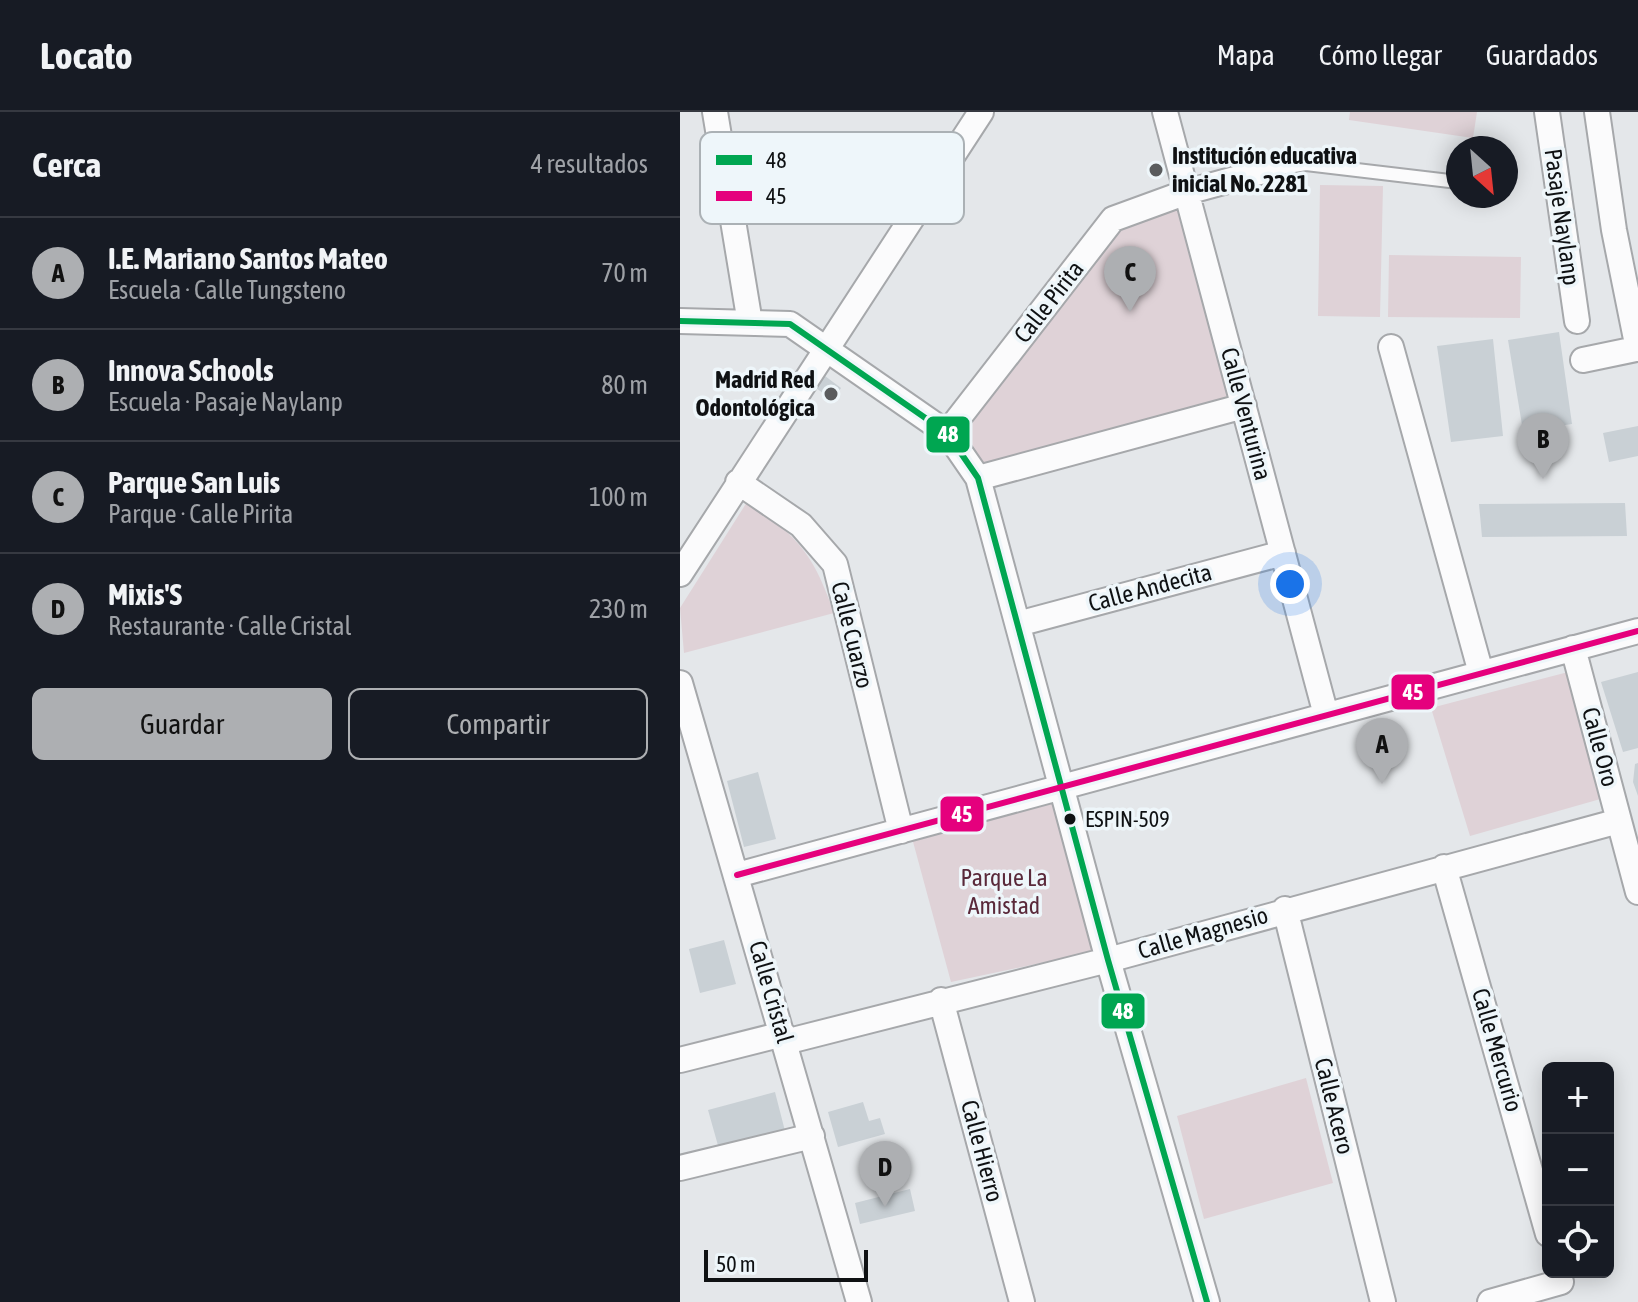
<!DOCTYPE html>
<html lang="es">
<head>
<meta charset="utf-8">
<style>
  body { margin:0; font-family:"Asap Condensed",sans-serif; background:#20242c; color:#f1f3f6 }
  .controls { position:absolute; right:24px; bottom:24px; display:grid; overflow:hidden; border-radius:12px; box-shadow:0 4px 20px #0003 }
  .controls button { width:72px; height:72px; display:grid; place-items:center; padding:0; border:0; border-bottom:2px solid #363941; background:#171b24; color:#f1f3f6; font:40px sans-serif }
  .compass { position:absolute; left:766px; top:24px; width:72px; height:72px; border-radius:50%; background:#171b24; box-shadow:0 4px 20px #0003; rotate:153deg }
  .scale { position:absolute; left:24px; bottom:20px; width:164px; box-sizing:border-box; padding-left:8px; border:4px solid #0f1113; border-top:0; font-size:22px; line-height:28px; white-space:nowrap; color:#0f1113; -webkit-text-stroke:6px #eef6fa; paint-order:stroke }
  .you { position:absolute; left:610px; top:472px; width:28px; height:28px; margin:-20px; border:6px solid #fff; border-radius:50%; background:#1a73e8; box-shadow:0 0 0 12px #1a73e833 }
  .badge { display:grid; place-items:center; width:52px; height:52px; border-radius:50%; background:#adafb2; color:#111; font-size:26px; font-weight:700 }
  .pin { position:absolute; translate:-50% -66px; filter:drop-shadow(0 2px 4px #0008) }
  .pin::after { content:''; position:absolute; top:42px; width:28px; height:24px; background:inherit; clip-path:polygon(0 0,100% 0,50% 100%) }
  .list { margin:0; padding:0; list-style:none }
  h2 { display:flex; justify-content:space-between; align-items:center; height:104px; margin:0; padding:0 32px; font-size:34px }
  h2 small { font-size:26px; font-weight:400; color:#9ea1a6 }
  .list li { display:grid; grid-template-columns:52px 1fr auto; gap:24px; align-items:center; box-sizing:border-box; height:112px; padding:0 32px; border-top:2px solid #363941 }
  .list b { display:block; font-size:30px; white-space:nowrap }
  .list p { margin:0; font-size:26px; white-space:nowrap; color:#9ea1a6 }
  .list em { font-size:26px; font-style:normal; color:#9ea1a6 }
  .actions { display:flex; gap:16px; padding:24px 32px }
  .actions a { flex:1; padding:18px 0; border:2px solid #adafb2; border-radius:12px; text-align:center; font-size:28px; color:#adafb2 }
  .actions .main { background:#adafb2; color:#111 }
  .icon { flex:none; width:44px; height:44px; fill:none; stroke:currentColor; stroke-width:2; stroke-linecap:round; stroke-linejoin:round }
  .map { position:relative; flex:none; width:958px; height:1190px; overflow:hidden }
  header { display:flex; align-items:center; gap:48px; box-sizing:border-box; height:112px; padding:0 40px; background:#171b24; border-bottom:2px solid #363941 }
  header strong { font-size:38px }
  nav { display:flex; gap:44px; margin-inline-start:auto; font-size:28px }
  main { display:flex }
  aside { flex:1; background:#171b24 }
  .map>svg:first-child { display:block }
</style>
</head>
<body>
<header>
<strong>Locato</strong>
<nav><a>Mapa</a><a>Cómo llegar</a><a>Guardados</a></nav>
</header>
<main>
<aside>
<h2>Cerca<small>4 resultados</small></h2>
<ul class="list">
<li><span class="badge">A</span><div><b>I.E. Mariano Santos Mateo</b><p>Escuela · Calle Tungsteno</p></div><em>70 m</em></li>
<li><span class="badge">B</span><div><b>Innova Schools</b><p>Escuela · Pasaje Naylanp</p></div><em>80 m</em></li>
<li><span class="badge">C</span><div><b>Parque San Luis</b><p>Parque · Calle Pirita</p></div><em>100 m</em></li>
<li><span class="badge">D</span><div><b>Mixis'S</b><p>Restaurante · Calle Cristal</p></div><em>230 m</em></li>
</ul>
<div class="actions"><a class="main">Guardar</a><a>Compartir</a></div>
</aside>
<div class="map">
<svg width="958" height="1190" viewBox="0 0 958 1190">
  <rect width="100%" height="100%" fill="#e4e7ea"/>
  <path fill="#dfd2d7" d="M670 0H797L793 26 669 8Z
    M640 73 703 74 700 205 638 204Z
    M507 80 564 294 298 366 267 321 433 107Z
    M709 143 841 145 840 206 708 205Z
    M67 390C119 425 133 442 154 501L4 541 0 496Z
    M892 559 931 684 790 724 751 596Z
    M379 686 418 839 271 870 232 726Z
    M626 966 653 1071 524 1107 497 1004Z"/>
  <path fill="#c9d0d5" d="M879 220 892 312 843 319 828 228Z
    M813 227 823 324 771 330 757 234Z
    M145 264 161 276 153 288 133 274Z
    M958 314V344L929 350 923 321Z
    M945 391 947 424 802 425 799 392Z
    M958 560V636L943 640 921 570Z
    M958 651V684L953 670 955 652Z
    M78 660 96 727 64 735 47 669Z
    M44 828 56 872 20 881 9 837Z
    M95 980 105 1019 39 1037 28 998Z
    M183 990 189 1009 200 1006 205 1022 158 1035 148 1000Z
    M230 1077 235 1099 180 1112 175 1091Z"/>
  <g fill="none" stroke-linecap="round" stroke-linejoin="round">
    <defs>
      <path id="lane" d="M584 59 626 52 778 70"/>
      <path id="street" d="M35 0 70 211
        M485 0 646 603
        M867 0 897 209
        M917 0 934 118 958 237
        M45 75 221 41 260 62
        M0 209 110 212 267 321 298 366 428 848 527 1190
        M711 235 801 561
        M903 248 956 237
        M267 321 433 107 507 80 584 59
        M298 366 564 294
        M58 370 121 413 155 452 221 719
        M0 462 301 0
        M338 512 603 441
        M893 536 958 780
        M0 571 179 1190
        M764 755 868 1122
        M57 763 958 519
        M605 797 703 1190
        M261 888 342 1190
        M105 930 428 848 939 709
        M0 948 103 922
        M0 1056 132 1024
        M810 1190 881 1170"/>
    </defs>
    <use href="#lane" stroke="#a6a8ab" stroke-width="16"/>
    <use href="#street" stroke="#a6a8ab" stroke-width="28"/>
    <use href="#lane" stroke="#fbfbfc" stroke-width="12"/>
    <use href="#street" stroke="#fbfbfc" stroke-width="24"/>
    <defs>
      <path id="bus-1" d="M0 209 110 212 267 321 298 366 428 848 527 1190"/>
      <path id="bus-2" d="M57 763 958 519"/>
    </defs>
    <use href="#bus-1" stroke="#eef6fa" stroke-width="12"/>
    <use href="#bus-2" stroke="#eef6fa" stroke-width="12"/>
    <use href="#bus-1" stroke="#00a651" stroke-width="6"/>
    <use href="#bus-2" stroke="#e5007d" stroke-width="6"/>
  </g>
  <g fill="#5a5c5e" stroke="#eef6fa" stroke-width="3">
    <circle cx="476" cy="58" r="8"/>
    <circle cx="151" cy="282" r="8"/>
  </g>
  <circle fill="#0f1113" stroke="#eef6fa" stroke-width="3" cx="390" cy="707" r="7"/>
  <g text-anchor="middle" stroke-width="7" stroke-linejoin="round" paint-order="stroke">
    <g font-size="22" fill="#0f1113" stroke="#eef6fa" text-anchor="start">
      <text x="405" y="715">ESPIN-509</text>
    </g>
    <g font-size="24" font-weight="bold" fill="#0f1113" stroke="#eef6fa" text-anchor="start">
      <text x="492" y="52">Institución educativa<tspan x="492" dy="28">inicial No. 2281</tspan></text>
      <text x="135" y="276" text-anchor="end">Madrid Red<tspan x="135" dy="28">Odontológica</tspan></text>
    </g>
    <g font-size="24" fill="#0f1113" stroke="#eef6fa">
      <text transform="translate(882 105) rotate(82)" y="8">Pasaje Naylanp</text>
      <text transform="translate(369 190) rotate(-52)" y="8">Calle Pirita</text>
      <text transform="translate(566 302) rotate(75)" y="8">Calle Venturina</text>
      <text transform="translate(470 476) rotate(-15)" y="8">Calle Andecita</text>
      <text transform="translate(172 523) rotate(76)" y="8">Calle Cuarzo</text>
      <text transform="translate(920 635) rotate(75)" y="8">Calle Oro</text>
      <text transform="translate(523 821) rotate(-16)" y="8">Calle Magnesio</text>
      <text transform="translate(91 880) rotate(74)" y="8">Calle Cristal</text>
      <text transform="translate(817 938) rotate(74)" y="8">Calle Mercurio</text>
      <text transform="translate(654 994) rotate(76)" y="8">Calle Acero</text>
      <text transform="translate(302 1039) rotate(75)" y="8">Calle Hierro</text>
    </g>
    <g font-size="24" fill="#5a293a" stroke="#eef6fa">
      <text x="324" y="774">Parque La<tspan x="324" dy="28">Amistad</tspan></text>
    </g>
  </g>
  <rect x="20" y="20" width="264" height="92" rx="12" fill="#eef6fa" stroke="#abb1b5" stroke-width="2"/>
  <rect x="36" y="43" width="36" height="10" fill="#00a651"/>
  <rect x="36" y="79" width="36" height="10" fill="#e5007d"/>
  <g font-size="22" fill="#0f1113">
    <text x="86" y="56">48</text>
    <text x="86" y="92">45</text>
  </g>
  <g stroke="#eef6fa" stroke-width="3">
    <rect x="245" y="303" width="46" height="39" rx="8" fill="#00a651"/>
    <rect x="710" y="561" width="46" height="38" rx="8" fill="#e5007d"/>
    <rect x="259" y="683" width="46" height="38" rx="8" fill="#e5007d"/>
    <rect x="420" y="880" width="46" height="38" rx="8" fill="#00a651"/>
  </g>
  <g font-size="22" text-anchor="middle" font-weight="bold" fill="#fff">
    <text x="268" y="330">48</text>
    <text x="733" y="588">45</text>
    <text x="282" y="710">45</text>
    <text x="443" y="907">48</text>
  </g>
</svg>
<div class="controls">
<button>+</button>
<button>−</button>
<button><svg class="icon" aria-label="locate" viewBox="0 0 24 24"><circle cx="12" cy="12" r="6"/><path d="M12 2v4M12 18v4M2 12h4M18 12h4"/></svg></button>
</div>
<svg class="compass" viewBox="-18 -18 36 36"><path d="M0-13l5 13h-10z" fill="#e53935"/><path d="M0 13l5-13h-10z" fill="#9ea1a6"/></svg>
<div class="scale">50 m</div>
<div class="you"></div>
<div class="pin badge" style="left:702px;top:672px">A</div>
<div class="pin badge" style="left:863px;top:367px">B</div>
<div class="pin badge" style="left:450px;top:200px">C</div>
<div class="pin badge" style="left:205px;top:1095px">D</div>
</div>
</main>
</body>
</html>
